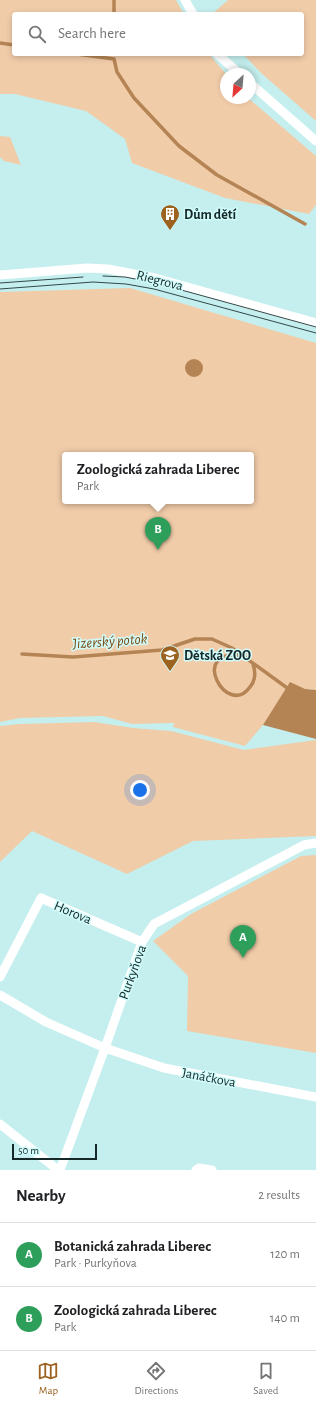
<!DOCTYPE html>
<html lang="en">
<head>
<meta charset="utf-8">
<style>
  body { margin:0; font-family:"Alegreya Sans",sans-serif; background:#f2f2f2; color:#202124 }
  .compass { position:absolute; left:220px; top:68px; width:36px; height:36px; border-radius:50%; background:#fff; box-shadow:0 2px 6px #0003; rotate:206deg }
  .scale { position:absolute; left:12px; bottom:10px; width:85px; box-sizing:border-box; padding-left:4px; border:2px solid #162727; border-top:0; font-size:11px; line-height:14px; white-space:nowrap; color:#162727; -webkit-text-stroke:3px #d1fcfc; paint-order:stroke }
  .you { position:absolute; left:140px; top:790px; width:14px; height:14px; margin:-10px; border:3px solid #fff; border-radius:50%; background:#1a73e8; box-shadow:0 0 0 6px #1a73e833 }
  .badge { display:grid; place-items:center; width:26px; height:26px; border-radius:50%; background:#9c6220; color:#fff; font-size:13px; font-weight:700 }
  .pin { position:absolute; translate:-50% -33px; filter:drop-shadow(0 1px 2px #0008) }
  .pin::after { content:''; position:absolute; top:21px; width:14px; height:12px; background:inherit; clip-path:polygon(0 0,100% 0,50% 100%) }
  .popup { position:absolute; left:62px; top:452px; width:192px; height:52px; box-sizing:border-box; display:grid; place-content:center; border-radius:4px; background:#fff; filter:drop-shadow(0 1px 3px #0005); font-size:13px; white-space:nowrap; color:#757577 }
  .popup b { font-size:15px; color:#202124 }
  .popup::after { content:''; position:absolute; left:50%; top:100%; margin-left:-8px; border:8px solid transparent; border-top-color:#fff }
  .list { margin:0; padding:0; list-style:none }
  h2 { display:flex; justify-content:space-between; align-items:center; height:52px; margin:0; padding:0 16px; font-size:17px }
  h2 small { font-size:13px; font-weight:400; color:#757577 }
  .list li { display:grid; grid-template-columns:26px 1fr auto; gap:12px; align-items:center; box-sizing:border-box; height:64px; padding:0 16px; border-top:1px solid #e0e0e0 }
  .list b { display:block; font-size:15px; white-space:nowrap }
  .list p { margin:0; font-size:13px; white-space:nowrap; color:#757577 }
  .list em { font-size:13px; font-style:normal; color:#757577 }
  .icon { flex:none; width:22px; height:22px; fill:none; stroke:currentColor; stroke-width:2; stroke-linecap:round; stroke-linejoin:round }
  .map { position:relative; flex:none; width:316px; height:1170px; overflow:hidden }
  .search { position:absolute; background:#fff; box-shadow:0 2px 6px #0003; left:12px; right:12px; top:12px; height:44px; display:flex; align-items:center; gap:10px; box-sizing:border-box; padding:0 14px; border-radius:4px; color:#757577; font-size:15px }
  .sheet { height:180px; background:#fff }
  nav { display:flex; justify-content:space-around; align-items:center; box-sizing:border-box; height:56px; border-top:1px solid #e0e0e0; background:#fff; font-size:11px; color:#757577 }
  nav a { display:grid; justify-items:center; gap:2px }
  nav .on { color:#9c6220 }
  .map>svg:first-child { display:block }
</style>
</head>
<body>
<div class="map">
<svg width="316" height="1170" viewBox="0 0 316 1170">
  <rect width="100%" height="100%" fill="#c4efee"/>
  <path fill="#f1cca9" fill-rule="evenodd" d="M0 0H176L184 14H14V54H209L226 74V98H248L316 156V205L309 214 225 198 132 163 125 139 86 111 15 94H0Z
    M228 0H316V121L261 73 243 54H302V14H212Z
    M0 136 10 137 21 165 4 161 0 157Z
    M130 288 316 343V690L305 689 263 725 245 746 173 727 174 723 132 724 103 716 20 718 0 722V292ZM65 455H251V501H65Z
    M94 722 133 728 171 731 244 750 316 740V836L193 841 127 874 32 831 0 862V726L19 724Z
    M316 855V1053L187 1031 188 976 153 941 191 914 301 856Z"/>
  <path fill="#b58454" d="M185 368a9 9 0 1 1 18 0a9 9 0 1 1-18 0Z
    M290 682 305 689 316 690V739L263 725Z"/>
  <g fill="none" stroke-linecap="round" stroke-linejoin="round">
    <path stroke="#b58454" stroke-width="3.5" d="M114 0V14
      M0 43 14 45
      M77 54 114 59 117 72 134 98 179 146 217 175 305 224
      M22 654 73 657 162 650 195 639H212L232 648 290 690
      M241 656C188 648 227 719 250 687 256 680 256 673 253 664"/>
    <path stroke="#fff" stroke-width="9" d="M185 0 193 14
      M217 54 240 74
      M250 83 316 141
      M0 275 87 268 108 269 155 278 316 323
      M0 977 41 898 142 942
      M0 995 46 1022 105 1048 164 1068 316 1097
      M0 1124 58 1170
      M60 1170 105 1048 142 942 154 924 304 845 316 843
      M196 1170 199 1168 212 1170"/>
    <path stroke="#334848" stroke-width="1" d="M103 276 125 277 156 283 316 327
      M0 283 83 277
      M0 289 93 282 126 284 154 289 316 333"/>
  </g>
  <defs>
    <symbol id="building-pin" viewBox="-11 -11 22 30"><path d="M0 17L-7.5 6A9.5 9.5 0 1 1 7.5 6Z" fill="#9c6220" stroke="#d1fcfc"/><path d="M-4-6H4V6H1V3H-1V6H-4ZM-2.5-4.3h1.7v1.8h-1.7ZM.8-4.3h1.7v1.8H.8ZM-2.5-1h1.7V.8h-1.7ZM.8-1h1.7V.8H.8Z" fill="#fff"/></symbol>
    <symbol id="school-pin" viewBox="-11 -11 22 30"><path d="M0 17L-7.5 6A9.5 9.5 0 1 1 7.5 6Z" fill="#9c6220" stroke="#d1fcfc"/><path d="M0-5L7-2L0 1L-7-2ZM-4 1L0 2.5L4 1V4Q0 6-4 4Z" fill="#fff"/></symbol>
  </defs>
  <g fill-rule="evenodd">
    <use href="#building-pin" x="159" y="203" width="22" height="30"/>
    <use href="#school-pin" x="159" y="644" width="22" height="30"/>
  </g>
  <g text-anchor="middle" stroke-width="3" stroke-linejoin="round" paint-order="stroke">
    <g font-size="14" font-weight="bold" fill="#162727" stroke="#d1fcfc" text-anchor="start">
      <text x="184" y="219">Dům dětí</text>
      <text x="184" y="660">Dětská ZOO</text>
    </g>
    <g font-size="14" fill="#162727" stroke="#d1fcfc">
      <text transform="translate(160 280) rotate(14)" y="5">Riegrova</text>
      <text transform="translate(73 912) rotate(23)" y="5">Horova</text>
      <text transform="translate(132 972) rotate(-70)" y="5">Purkyňova</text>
      <text transform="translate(209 1077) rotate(11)" y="5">Janáčkova</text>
    </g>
    <g font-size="15" font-style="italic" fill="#7b4b10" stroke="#d1fcfc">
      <text transform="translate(110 641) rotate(-4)" y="5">Jizerský potok</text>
    </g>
  </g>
</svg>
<svg class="compass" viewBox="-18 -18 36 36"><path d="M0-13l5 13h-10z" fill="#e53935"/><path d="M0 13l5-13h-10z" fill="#757577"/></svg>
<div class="scale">50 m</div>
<div class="you"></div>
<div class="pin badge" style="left:243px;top:958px;background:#2e9e5b">A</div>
<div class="pin badge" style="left:158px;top:550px;background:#2e9e5b">B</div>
<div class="popup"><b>Zoologická zahrada Liberec</b>Park</div>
<div class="search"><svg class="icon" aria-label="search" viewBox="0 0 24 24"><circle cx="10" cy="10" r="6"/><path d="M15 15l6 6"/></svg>Search here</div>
</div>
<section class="sheet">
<h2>Nearby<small>2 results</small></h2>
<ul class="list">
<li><span class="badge" style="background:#2e9e5b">A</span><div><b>Botanická zahrada Liberec</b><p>Park · Purkyňova</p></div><em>120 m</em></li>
<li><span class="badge" style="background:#2e9e5b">B</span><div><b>Zoologická zahrada Liberec</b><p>Park</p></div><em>140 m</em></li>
</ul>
</section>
<nav>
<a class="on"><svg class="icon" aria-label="map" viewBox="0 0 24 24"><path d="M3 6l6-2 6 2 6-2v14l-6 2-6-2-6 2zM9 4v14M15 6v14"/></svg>Map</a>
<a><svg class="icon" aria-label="directions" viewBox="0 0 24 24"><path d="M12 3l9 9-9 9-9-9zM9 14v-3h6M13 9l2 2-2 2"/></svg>Directions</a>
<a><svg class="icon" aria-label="saved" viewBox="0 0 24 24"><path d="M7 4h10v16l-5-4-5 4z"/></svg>Saved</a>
</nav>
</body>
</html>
